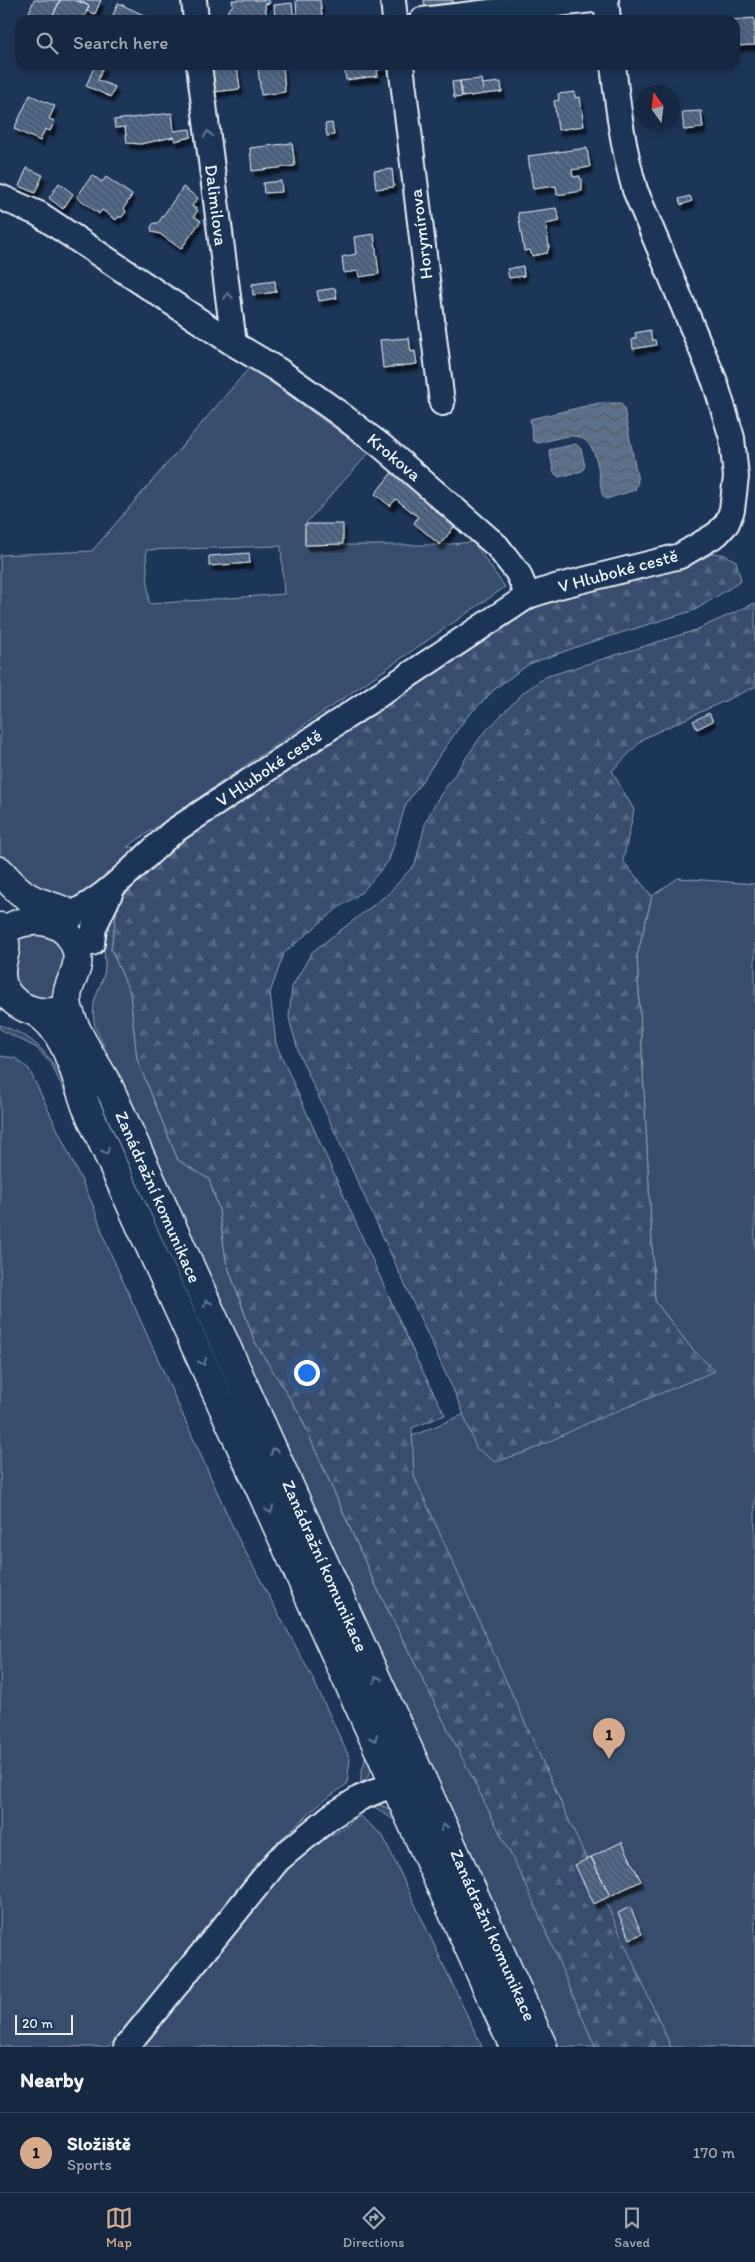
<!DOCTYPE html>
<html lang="en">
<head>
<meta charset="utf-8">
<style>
  body { margin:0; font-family:Itim,sans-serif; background:#23344c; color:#f1f3f6 }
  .compass { position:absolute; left:635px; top:85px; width:45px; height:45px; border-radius:50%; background:#162841; box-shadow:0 2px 8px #0003; rotate:346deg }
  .scale { position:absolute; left:15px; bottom:12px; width:58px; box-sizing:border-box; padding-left:5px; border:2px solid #e8f1f8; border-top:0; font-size:14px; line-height:18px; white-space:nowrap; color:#e8f1f8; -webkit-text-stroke:4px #1d3557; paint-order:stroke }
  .you { position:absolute; left:306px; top:1372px; width:18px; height:18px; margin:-12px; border:4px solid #fff; border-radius:50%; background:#1a73e8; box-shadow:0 0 0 8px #1a73e833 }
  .badge { display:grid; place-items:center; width:32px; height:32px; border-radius:50%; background:#d6ab8b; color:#111; font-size:16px; font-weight:700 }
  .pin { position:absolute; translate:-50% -41px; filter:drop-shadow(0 1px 2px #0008) }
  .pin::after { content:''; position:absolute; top:26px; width:18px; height:15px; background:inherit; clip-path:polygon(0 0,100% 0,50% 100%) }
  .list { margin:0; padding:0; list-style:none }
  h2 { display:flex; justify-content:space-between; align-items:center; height:65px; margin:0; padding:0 20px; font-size:21px }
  h2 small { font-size:16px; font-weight:400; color:#9ea6b1 }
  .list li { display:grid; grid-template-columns:32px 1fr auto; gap:15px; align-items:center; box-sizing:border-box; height:80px; padding:0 20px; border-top:1px solid #35445a }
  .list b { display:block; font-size:19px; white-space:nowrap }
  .list p { margin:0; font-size:16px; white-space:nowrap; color:#9ea6b1 }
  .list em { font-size:16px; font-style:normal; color:#9ea6b1 }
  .icon { flex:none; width:28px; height:28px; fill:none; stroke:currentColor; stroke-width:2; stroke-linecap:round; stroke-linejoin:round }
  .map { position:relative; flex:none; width:755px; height:2047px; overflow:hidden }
  .search { position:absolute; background:#162841; box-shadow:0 2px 8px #0003; left:15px; right:15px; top:15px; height:55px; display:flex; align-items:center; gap:12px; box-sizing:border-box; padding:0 18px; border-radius:15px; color:#9ea6b1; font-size:19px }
  .sheet { height:145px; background:#162841 }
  nav { display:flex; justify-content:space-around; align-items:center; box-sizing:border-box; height:70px; border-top:1px solid #35445a; background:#162841; font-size:14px; color:#9ea6b1 }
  nav a { display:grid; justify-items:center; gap:2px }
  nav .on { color:#d6ab8b }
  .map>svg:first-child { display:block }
</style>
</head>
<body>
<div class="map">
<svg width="755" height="2047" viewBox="0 0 755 2047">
  <defs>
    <pattern id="forest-firs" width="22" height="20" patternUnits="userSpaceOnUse" patternTransform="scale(1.25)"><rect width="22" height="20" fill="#374d6c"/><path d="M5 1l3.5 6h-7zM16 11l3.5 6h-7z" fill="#546782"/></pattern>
    <pattern id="water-waves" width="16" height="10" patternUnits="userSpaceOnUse" patternTransform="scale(1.25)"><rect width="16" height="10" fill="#5d7089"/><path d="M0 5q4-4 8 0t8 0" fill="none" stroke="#505a66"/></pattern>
    <pattern id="building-back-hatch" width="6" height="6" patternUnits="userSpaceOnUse" patternTransform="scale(1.25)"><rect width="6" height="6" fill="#495e7a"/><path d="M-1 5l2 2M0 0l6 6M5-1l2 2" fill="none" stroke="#63768e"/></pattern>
    <filter id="shadow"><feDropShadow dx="3" dy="5.5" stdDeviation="1" flood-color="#0009"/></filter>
  </defs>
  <rect width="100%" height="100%" fill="#1d3557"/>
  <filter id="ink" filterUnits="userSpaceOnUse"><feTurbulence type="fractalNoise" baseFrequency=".02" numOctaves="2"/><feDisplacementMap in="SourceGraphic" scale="10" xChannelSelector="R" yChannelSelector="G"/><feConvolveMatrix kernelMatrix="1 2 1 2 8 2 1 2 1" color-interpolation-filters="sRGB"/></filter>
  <g filter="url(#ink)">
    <path fill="#374d6c" stroke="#909fb2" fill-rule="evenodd" d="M250 367 369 453 305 524V545H440L473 542 505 587 127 847 147 848 75 903 44 896 9 869 0 856V555L92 551ZM281 546 284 594 149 604 146 550Z
      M678 878 755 884V2047H597L585 2022 595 2047H559L95 1027C90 1000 97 998 104 974 107 961 102 948 104 935 105 924 114 912 118 902L111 949 130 992 137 1059 178 1160 209 1179 219 1210 226 1261 255 1342 299 1413 374 1582 455 1743 329 1471 674 1326 655 1301 637 956 652 896Z
      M31 935C45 935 63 942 64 959 64 971 54 983 54 998 45 1000 40 998 32 996 8 988 19 958 15 940Z
      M0 1025C32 1036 45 1049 61 1077L371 1761C371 1772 370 1778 361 1783 359 1772 367 1763 365 1751L64 1090 51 1064 37 1048 0 1029Z
      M0 1056 15 1058 29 1069 93 1205 106 1243 236 1534 311 1675 350 1759 347 1784 318 1805 267 1852 127 2028 108 2047H0Z
      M380 1805 390 1809 397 1817 499 2047 397 1822 373 1806Z
      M360 1816 383 1836 482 2047H136L286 1871 315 1843 339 1831Z"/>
    <path fill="url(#forest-firs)" stroke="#909fb2" d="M714 553 725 555 736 561 741 581 695 610 585 644 529 664 497 687 465 719 406 804 389 860 362 892 338 908 284 953 270 993 276 1044 418 1362 445 1415 412 1428 414 1476 671 2047H595L527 1887 374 1582 299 1413 255 1342 226 1261 219 1210 209 1179 178 1160 137 1059 130 993 111 949 118 902 165 853 468 644 552 599 694 563Z
      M755 603V687L644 738 612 771 634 810 623 861 652 896 637 956 655 1301 692 1349 715 1371 588 1423 529 1451 495 1462 476 1448 460 1405 299 1054 289 1018 292 987 312 952 388 894 415 864 426 821 437 800 482 735 524 692 545 677 696 630Z"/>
    <path fill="url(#water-waves)" stroke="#95a4b5" d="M599 403H621L624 408 638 481 635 490 606 499 602 494C598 473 599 434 569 436 559 437 548 441 538 443L533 440 530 419Z
      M576 444 581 449 585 466 582 471 559 477 554 473 549 450Z"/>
    <path fill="url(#building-back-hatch)" stroke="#e8f1f8" filter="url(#shadow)" d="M34 0H60L51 20 29 12Z
      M60 0H75L89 6 83 20H51Z
      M78 0H101L95 14 87 11 89 6Z
      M232 0H269L270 3 265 4 267 20H235L227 12 233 5Z
      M296 0H320L322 16 297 18Z
      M424 0H453L454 3H449V7L425 10Z
      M118 3 148 17 147 20H111Z
      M292 3 294 20H275L274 5Z
      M754 18 755 45 735 46V20H733Z
      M95 65H104L98 80 115 87 111 97 86 86Z
      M265 65H283L285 92 261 95 258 68H265Z
      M344 65H383V69L377 70 378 76 346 80Z
      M237 66 240 89 214 92 211 69Z
      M481 79 484 94 462 97 460 81Z
      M460 81 462 97 454 98 452 82Z
      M501 82 502 92 484 94 482 84Z
      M575 92V98L580 97 584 126 558 130 554 101 559 100 558 94Z
      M30 95 55 106 49 119 55 121 50 131 45 129 40 141 14 129Z
      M701 111 703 128 684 130 682 112Z
      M172 113 174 131 190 129 191 137 175 141 173 137 141 144 127 143 125 127 115 128 114 120Z
      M332 123 334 135 327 136 325 124Z
      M292 143 295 166 252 171 250 148Z
      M587 148 590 167 572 170 573 177 580 176V179H582V191L557 195 556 186 533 189 528 156Z
      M27 168 43 175 35 193 19 186Z
      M392 169 394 187 376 189 374 171Z
      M92 175 102 182 106 177 132 195 124 208 126 212 122 217H118L116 220 102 210 99 214 77 197Z
      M281 181 282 192 264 193 263 183Z
      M59 183 73 194 63 209 49 198Z
      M183 187 198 198 192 206 198 210 194 216 201 221 181 249 160 234 152 232 151 227 154 223H158Z
      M690 196 692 201 681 205 679 199Z
      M556 208 560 221 546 224 549 247 547 253 532 256 530 250 524 251 518 213Z
      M374 234 379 274 359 277 358 271 344 273 342 257 356 254 354 237Z
      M523 266 524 276 509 278 507 269Z
      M275 281 276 292 253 295 252 284Z
      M335 288 337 298 319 301 317 291Z
      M650 330 652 340H655L656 345 633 349 632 339 636 338 635 333Z
      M409 338 411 352 415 351 417 364 383 368 380 340Z
      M393 471 457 523 440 545 414 523 418 517 396 499 390 506 375 494Z
      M305 524H343V544L305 545Z
      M249 553 250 563 209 566V556Z
      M709 713 713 721 697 729 693 721Z
      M622 1842 641 1881 610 1896 591 1857Z
      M591 1857 610 1896 594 1904 575 1865Z
      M630 1907 642 1934 630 1939 618 1913Z"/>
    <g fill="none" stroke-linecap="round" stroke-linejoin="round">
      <defs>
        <path id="minor" d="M194 0 196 20
          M393 0 395 20
          M606 0 608 20
          M422 20 592 0
          M199 65 234 344
          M401 65 442 403
          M0 197 39 214 234 344 278 370 340 414 384 448 497 546 518 573 528 596
          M54 921C103 905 136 863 174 831L528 596 555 587 680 556 717 534 727 523 732 510 736 477 732 438 726 418 715 382 635 190C623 149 618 108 613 65
          M92 943 94 927 112 889
          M126 2047 278 1860 330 1817 360 1798 394 1784"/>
        <path id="major" d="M0 871C9 881 18 892 30 898 44 906 58 906 71 915
          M0 927C11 954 2 949 1 972 0 1000 29 1015 53 1012
          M0 935C23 912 69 916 77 952 81 974 63 984 68 1007 75 1034 94 1060 108 1085L543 2047
          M35 1012C66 1029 75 1075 86 1106L514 2047"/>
      </defs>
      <use href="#minor" stroke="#e8f1f8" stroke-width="28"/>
      <use href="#major" stroke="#e8f1f8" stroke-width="31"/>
      <use href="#minor" stroke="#1d3557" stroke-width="24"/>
      <use href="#major" stroke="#1d3557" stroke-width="28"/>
    </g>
    <defs><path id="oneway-chevron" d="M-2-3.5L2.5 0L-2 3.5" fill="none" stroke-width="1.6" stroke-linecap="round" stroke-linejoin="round" transform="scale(1.25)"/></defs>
    <g stroke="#64778f">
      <use href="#oneway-chevron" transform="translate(208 134) rotate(-97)"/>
      <use href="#oneway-chevron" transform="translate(228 296) rotate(-97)"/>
      <use href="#oneway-chevron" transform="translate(106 1151) rotate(66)"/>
      <use href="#oneway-chevron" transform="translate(207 1303) rotate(-114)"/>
      <use href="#oneway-chevron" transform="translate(203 1362) rotate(66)"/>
      <use href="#oneway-chevron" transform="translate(274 1451) rotate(-114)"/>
      <use href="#oneway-chevron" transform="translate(270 1510) rotate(66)"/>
      <use href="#oneway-chevron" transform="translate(377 1679) rotate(-114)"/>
      <use href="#oneway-chevron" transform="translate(374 1738) rotate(66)"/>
      <use href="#oneway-chevron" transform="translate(444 1827) rotate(-114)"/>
    </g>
  </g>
  <g text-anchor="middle" stroke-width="5" stroke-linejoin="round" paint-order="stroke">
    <g font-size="18" fill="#e8f1f8" stroke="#1d3557">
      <text transform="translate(216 205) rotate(83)" y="6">Dalimilova</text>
      <text transform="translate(421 234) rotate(-97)" y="6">Horymírova</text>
      <text transform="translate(394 457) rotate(40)" y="6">Krokova</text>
      <text transform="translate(618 571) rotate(-15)" y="6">V Hluboké cestě</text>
      <text transform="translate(269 768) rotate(-34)" y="6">V Hluboké cestě</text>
      <text transform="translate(158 1197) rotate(66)" y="6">Zanádražní komunikace</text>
      <text transform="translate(325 1566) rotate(66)" y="6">Zanádražní komunikace</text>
      <text transform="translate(493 1935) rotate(66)" y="6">Zanádražní komunikace</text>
    </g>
  </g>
</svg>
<svg class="compass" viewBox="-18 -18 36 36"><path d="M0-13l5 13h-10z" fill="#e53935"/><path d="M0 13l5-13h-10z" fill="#9ea6b1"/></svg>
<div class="scale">20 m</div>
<div class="you"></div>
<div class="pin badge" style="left:609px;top:1759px">1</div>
<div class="search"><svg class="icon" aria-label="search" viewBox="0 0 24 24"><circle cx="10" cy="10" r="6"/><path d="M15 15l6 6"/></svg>Search here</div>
</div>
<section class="sheet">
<h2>Nearby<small></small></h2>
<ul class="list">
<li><span class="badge">1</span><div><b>Složiště</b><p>Sports</p></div><em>170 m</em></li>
</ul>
</section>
<nav>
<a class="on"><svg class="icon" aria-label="map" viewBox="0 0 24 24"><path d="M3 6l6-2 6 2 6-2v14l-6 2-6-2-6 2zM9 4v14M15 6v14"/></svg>Map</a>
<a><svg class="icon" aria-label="directions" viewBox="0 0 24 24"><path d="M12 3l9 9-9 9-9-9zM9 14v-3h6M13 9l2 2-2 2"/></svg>Directions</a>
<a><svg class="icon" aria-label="saved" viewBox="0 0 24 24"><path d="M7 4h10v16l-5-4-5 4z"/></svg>Saved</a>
</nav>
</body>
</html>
